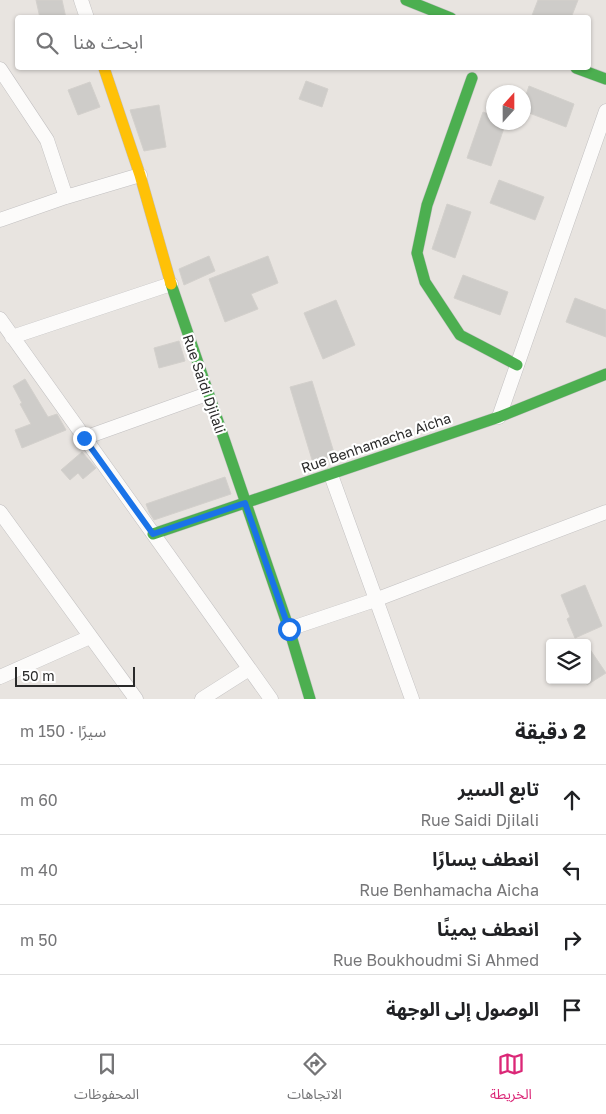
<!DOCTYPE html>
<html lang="ar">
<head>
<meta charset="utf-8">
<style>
  body { margin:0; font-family:"Golos Text","Noto Sans Arabic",sans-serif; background:#f2f2f2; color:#202124; direction:rtl }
  .controls { position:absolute; right:15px; bottom:15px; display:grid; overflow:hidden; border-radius:5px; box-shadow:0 1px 4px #0004 }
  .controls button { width:45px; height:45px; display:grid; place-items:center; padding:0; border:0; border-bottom:1px solid #e0e0e0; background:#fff; color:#202124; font:25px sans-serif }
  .compass { position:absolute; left:486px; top:85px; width:45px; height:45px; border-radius:50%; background:#fff; box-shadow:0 1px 4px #0004; rotate:21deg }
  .scale { position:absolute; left:15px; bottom:12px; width:120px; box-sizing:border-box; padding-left:5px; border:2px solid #2a2a2a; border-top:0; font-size:14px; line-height:18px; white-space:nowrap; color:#2a2a2a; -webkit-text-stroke:4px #fff; paint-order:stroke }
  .stop { position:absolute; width:15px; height:15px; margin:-11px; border:4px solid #1a73e8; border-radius:50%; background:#fff }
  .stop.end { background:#1a73e8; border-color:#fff; box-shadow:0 1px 5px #0008 }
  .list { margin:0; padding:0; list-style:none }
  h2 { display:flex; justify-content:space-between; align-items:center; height:65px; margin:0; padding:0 20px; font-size:21px }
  h2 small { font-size:16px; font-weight:400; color:#757577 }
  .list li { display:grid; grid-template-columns:32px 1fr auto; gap:15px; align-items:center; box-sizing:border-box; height:70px; padding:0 20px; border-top:1px solid #e0e0e0 }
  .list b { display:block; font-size:19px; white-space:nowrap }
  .list p { margin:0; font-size:16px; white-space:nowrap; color:#757577 }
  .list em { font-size:16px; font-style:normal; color:#757577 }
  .icon { flex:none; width:28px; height:28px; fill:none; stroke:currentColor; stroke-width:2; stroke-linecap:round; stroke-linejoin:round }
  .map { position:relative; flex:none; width:606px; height:699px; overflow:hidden; direction:ltr }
  .search { position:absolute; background:#fff; box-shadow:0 1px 4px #0004; left:15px; right:15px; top:15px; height:55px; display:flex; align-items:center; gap:12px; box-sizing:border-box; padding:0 18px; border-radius:5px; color:#757577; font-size:19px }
  .sheet { height:345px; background:#fff }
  nav { display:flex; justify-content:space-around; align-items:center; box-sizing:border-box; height:70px; border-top:1px solid #e0e0e0; background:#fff; font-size:14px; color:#757577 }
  nav a { display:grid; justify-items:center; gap:2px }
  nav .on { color:#db2777 }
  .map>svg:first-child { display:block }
</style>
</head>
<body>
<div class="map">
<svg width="606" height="699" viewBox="0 0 606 699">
  <rect width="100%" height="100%" fill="#e8e4e0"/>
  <path fill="#ceccc9" stroke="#d3d0cc" d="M36 0H62L66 18H40Z
    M538 0H578L571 18H531Z
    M306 81 328 89 322 107 299 99Z
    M90 82 100 107 78 115 68 90Z
    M529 86 574 104 566 127 524 111V101Z
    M159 105 166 147 144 151 130 110Z
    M483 112 494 116V122H506L491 166 467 158Z
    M499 180 544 197 535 220 490 203Z
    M447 204 471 212 455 258 432 249Z
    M209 256 215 271 184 285 179 269Z
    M268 256 278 283 251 294 258 309 225 322 209 279Z
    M463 275 508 292 500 315 454 298Z
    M575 298 606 310V337L566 322Z
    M336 300 355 345 323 359 304 313Z
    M179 341 185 361 159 368 154 348Z
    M25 379 48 417 57 414 66 430 22 448 15 430 31 424 20 404 22 403 13 386Z
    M312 381 335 456 313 463 290 387Z
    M82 452 96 468 83 479 78 473 70 480 61 470Z
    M225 477 231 494 154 520 149 512 146 504Z
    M585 585 602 626 575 638 567 619 570 617 561 595Z
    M587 645 606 673 587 685Z"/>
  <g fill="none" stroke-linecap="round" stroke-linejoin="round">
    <defs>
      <path id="street" d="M81 0 87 18
        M0 69 47 140 66 197
        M0 220 66 197 140 175
        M0 319 271 699
        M12 337 171 284
        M499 417 606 111
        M84 438 207 394
        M331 475 412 699
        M0 512 136 699
        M289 629 375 600 606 512
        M0 677 90 637
        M202 699 249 669"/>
      <path id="fast" d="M406 0 451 18
        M576 68 606 79
        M472 78 427 205 417 253 425 282 460 335 517 365
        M171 284 289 629 310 699
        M153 534 499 417 606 374"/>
      <path id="slow" d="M104 68 140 175 171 284"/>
    </defs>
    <use href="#street" stroke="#c2c0c1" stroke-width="15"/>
    <use href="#fast" stroke="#c2c0c1" stroke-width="12"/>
    <use href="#slow" stroke="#c2c0c1" stroke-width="12"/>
    <use href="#street" stroke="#fcfbfa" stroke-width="14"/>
    <use href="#fast" stroke="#4caf50" stroke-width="11"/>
    <use href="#slow" stroke="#ffc107" stroke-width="11"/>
  </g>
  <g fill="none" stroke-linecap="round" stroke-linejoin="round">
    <path stroke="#1a73e8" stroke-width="6" d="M84 438 153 534 245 503 289 629"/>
  </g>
  <g text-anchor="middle" stroke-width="4.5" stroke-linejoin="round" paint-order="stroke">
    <g font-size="14" fill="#2a2a2a" stroke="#fff">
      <text transform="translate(204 384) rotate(71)" y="5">Rue Saidi Djilali</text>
      <text transform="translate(376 443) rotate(-19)" y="5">Rue Benhamacha Aicha</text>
    </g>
  </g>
</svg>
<div class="controls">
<button><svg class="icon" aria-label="layers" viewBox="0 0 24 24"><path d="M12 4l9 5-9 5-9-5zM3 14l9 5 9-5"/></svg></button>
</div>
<svg class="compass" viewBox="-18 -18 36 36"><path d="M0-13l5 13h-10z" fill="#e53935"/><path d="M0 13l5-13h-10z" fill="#757577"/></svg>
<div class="scale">50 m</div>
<div class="stop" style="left:289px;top:629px"></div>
<div class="stop end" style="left:84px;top:438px"></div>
<div class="search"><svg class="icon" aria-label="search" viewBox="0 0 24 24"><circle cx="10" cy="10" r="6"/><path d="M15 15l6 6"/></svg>ابحث هنا</div>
</div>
<section class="sheet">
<h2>2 دقيقة<small>سيرًا · 150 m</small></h2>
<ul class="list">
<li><svg class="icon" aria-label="ahead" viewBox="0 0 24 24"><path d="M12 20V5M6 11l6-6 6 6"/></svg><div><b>تابع السير</b><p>Rue Saidi Djilali</p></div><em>60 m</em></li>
<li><svg class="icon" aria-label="left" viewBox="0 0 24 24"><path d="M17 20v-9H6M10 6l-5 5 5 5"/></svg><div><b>انعطف يسارًا</b><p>Rue Benhamacha Aicha</p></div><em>40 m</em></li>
<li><svg class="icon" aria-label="right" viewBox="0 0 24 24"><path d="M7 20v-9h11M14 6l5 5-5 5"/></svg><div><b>انعطف يمينًا</b><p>Rue Boukhoudmi Si Ahmed</p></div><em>50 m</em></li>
<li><svg class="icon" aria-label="arrive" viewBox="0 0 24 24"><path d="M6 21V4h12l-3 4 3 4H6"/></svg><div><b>الوصول إلى الوجهة</b></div></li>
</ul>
</section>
<nav>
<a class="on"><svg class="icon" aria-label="map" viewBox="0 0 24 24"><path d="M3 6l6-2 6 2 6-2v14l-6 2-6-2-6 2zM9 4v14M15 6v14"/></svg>الخريطة</a>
<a><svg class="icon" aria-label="directions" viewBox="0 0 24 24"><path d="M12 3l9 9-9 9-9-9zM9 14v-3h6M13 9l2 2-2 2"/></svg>الاتجاهات</a>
<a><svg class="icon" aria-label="saved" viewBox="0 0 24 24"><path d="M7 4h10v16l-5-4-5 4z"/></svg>المحفوظات</a>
</nav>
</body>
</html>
